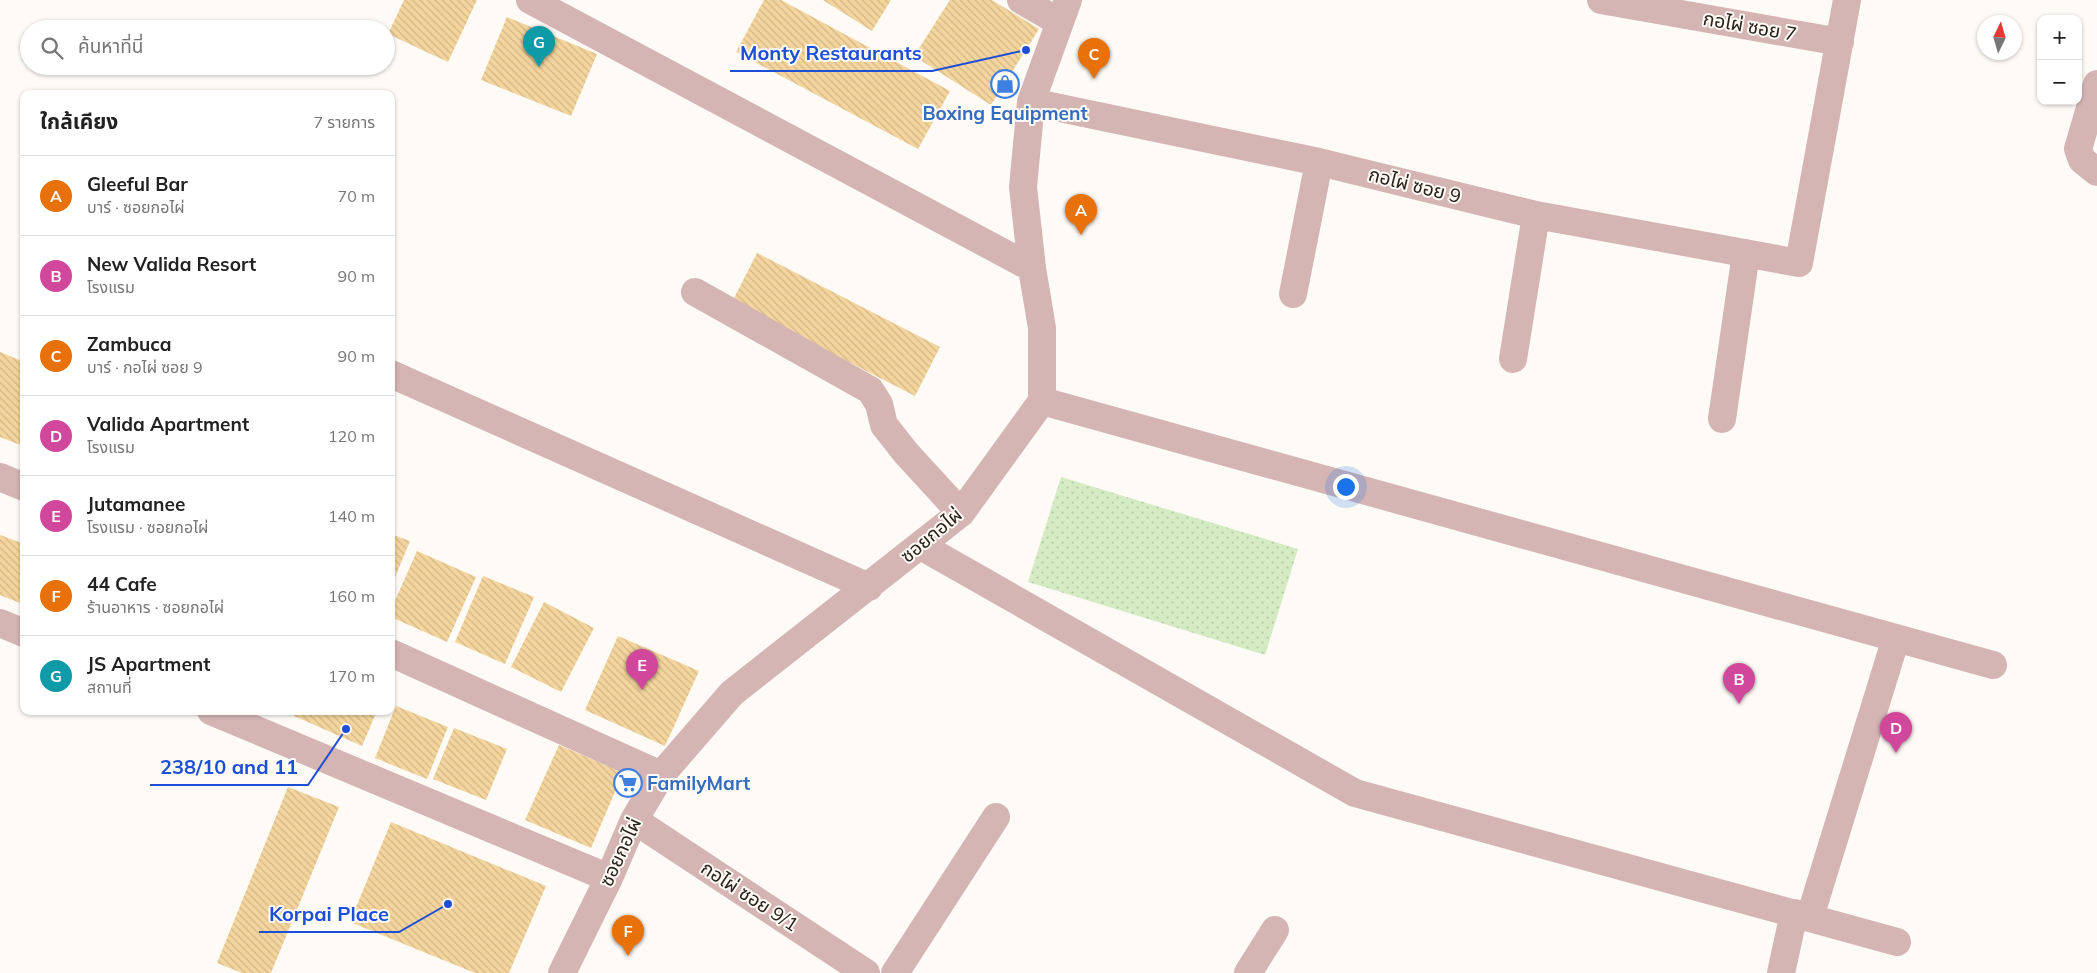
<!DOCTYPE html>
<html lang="th">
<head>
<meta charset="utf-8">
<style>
  body { margin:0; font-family:Mulish,"Noto Sans Thai",sans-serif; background:#f2f2f2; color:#222 }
  .controls { position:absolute; right:15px; top:15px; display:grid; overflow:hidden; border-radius:10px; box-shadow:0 1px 4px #0004 }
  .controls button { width:45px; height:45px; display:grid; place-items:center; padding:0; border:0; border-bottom:1px solid #e0e0e0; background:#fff; color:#222; font:25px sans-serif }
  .compass { position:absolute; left:1977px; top:15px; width:45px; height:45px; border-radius:50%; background:#fff; box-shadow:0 1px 4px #0004; rotate:5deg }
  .you { position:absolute; left:1345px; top:486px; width:18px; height:18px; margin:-12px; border:4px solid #fff; border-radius:50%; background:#1a73e8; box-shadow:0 0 0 8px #1a73e833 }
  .badge { display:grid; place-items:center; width:32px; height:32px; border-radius:50%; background:#8f4b1e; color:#fff; font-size:16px; font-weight:700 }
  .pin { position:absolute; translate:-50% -41px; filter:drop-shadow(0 1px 2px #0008) }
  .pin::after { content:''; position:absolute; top:26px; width:18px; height:15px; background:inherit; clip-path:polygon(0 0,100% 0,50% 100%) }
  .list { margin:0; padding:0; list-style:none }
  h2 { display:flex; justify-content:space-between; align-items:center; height:65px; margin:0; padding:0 20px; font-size:21px }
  h2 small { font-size:16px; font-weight:400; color:#767676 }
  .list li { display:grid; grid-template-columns:32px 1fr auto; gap:15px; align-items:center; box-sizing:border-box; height:80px; padding:0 20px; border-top:1px solid #e0e0e0 }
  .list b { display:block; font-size:19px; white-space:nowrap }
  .list p { margin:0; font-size:16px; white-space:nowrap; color:#767676 }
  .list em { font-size:16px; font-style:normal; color:#767676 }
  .icon { flex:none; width:28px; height:28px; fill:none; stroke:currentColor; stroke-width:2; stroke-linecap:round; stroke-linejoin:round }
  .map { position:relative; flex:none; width:2097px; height:973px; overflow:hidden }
  .search { position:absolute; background:#fff; box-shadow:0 1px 4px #0004; left:20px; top:20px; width:375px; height:55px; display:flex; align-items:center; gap:12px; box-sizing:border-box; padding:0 18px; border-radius:28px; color:#767676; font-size:19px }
  .panel { position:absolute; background:#fff; box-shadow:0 1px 4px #0004; left:20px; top:90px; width:375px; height:625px; border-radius:10px }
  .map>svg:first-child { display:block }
</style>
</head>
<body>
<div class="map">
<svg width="2097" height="973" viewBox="0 0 2097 973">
  <defs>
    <pattern id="grass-dots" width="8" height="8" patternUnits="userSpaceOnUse" patternTransform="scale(1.25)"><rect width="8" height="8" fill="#d5ebc4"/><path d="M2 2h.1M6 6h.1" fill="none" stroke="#b7c9a8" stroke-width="1.8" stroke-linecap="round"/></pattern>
    <pattern id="building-back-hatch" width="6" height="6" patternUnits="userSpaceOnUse" patternTransform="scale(1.25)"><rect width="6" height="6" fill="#f5d59e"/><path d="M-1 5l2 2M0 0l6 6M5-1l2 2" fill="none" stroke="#d2b787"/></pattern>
  </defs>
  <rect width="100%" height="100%" fill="#fefaf5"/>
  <path fill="url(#grass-dots)" d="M1061 477 1298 549 1265 655 1028 582Z"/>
  <path fill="url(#building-back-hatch)" d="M404 0H477L448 62 388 34Z
    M764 0H781L950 91 918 149 736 52Z
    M823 0H891L872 31Z
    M950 0H992L1039 29 991 105 914 56Z
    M507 17 597 54 571 116 481 80Z
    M757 253 940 347 915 396 732 302Z
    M0 352 24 362 23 446 0 437Z
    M391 534 410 541 391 587Z
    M0 535 24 544V593L20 603 0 595Z
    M417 551 476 577 447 642 391 617V610Z
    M483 576 534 597 505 664 455 642Z
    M544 602 594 628 561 692 511 667Z
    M618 636 699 671 665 746 585 710Z
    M396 706 448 727 427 779 375 758Z
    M283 711H377L362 746Z
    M454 728 507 749 486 800 433 779Z
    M559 745 623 773 591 848 525 820Z
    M288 787 339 807 271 973H242L217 963Z
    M391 822 546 886 509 973H475L350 922Z"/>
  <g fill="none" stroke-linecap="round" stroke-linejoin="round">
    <path stroke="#d4b5b4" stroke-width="28" d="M530 0 1032 268
      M1021 0 1059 22
      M1601 0 1840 42
      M2097 84 2078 149 2082 160 2097 172
      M1031 102 1319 162 1536 215 1799 263 1847 0
      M695 292 870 390 879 404 884 425 906 453 961 513
      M1293 294 1319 162
      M1513 359 1536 215
      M391 374 869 587
      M1042 401 1993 665
      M1722 419 1746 253
      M0 477 24 487
      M921 546 1355 793 1897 942
      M0 623 24 633
      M391 653 661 775
      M211 711 609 878
      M634 820 866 973
      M1810 917 1896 638
      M562 973 609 878 634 820 661 775 732 693 961 513 1042 401V328L1032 268 1023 187 1031 102 1068 0
      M895 973 996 817
      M1248 973 1275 930
      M1781 973 1794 913"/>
  </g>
  <defs>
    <symbol id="shop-ring" viewBox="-11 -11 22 22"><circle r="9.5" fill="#fefaf5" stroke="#3f7fe0" stroke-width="1.5"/><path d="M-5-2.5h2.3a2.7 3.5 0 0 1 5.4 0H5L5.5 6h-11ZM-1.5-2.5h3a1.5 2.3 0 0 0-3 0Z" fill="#3f7fe0"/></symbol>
    <symbol id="supermarket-ring" viewBox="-11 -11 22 22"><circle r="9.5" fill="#fefaf5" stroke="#3f7fe0" stroke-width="1.5"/><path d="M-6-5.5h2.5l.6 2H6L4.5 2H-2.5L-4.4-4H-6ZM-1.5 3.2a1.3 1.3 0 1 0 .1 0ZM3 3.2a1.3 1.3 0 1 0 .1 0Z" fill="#3f7fe0"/></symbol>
  </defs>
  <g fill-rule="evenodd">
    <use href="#shop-ring" x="989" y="68" width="32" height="32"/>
    <use href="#supermarket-ring" x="612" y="767" width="32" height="32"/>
  </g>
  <g text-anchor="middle" stroke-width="4" stroke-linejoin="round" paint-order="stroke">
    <g font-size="19" fill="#282218" stroke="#fefaf5">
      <text transform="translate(1750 26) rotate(10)" y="7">กอไผ่ ซอย 7</text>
      <text transform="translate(1415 185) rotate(14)" y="7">กอไผ่ ซอย 9</text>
      <text transform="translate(931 535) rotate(-40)" y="7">ซอยกอไผ่</text>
      <text transform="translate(620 852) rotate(-65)" y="7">ซอยกอไผ่</text>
      <text transform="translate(750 896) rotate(33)" y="7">กอไผ่ ซอย 9/1</text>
    </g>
    <g font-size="19" font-weight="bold" fill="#366cbe" stroke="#fefaf5">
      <text x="1005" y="120">Boxing Equipment</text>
      <text x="647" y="790" text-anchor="start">FamilyMart</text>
    </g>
  </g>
  <path fill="none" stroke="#1d4ed8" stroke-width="2" d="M1026 50L932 71H730M346 729L308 785H150M448 904L399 932H259"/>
  <g fill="#1d4ed8" stroke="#fefaf5" stroke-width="2">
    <circle cx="1026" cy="50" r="5"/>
    <circle cx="346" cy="729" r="5"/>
    <circle cx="448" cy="904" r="5"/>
  </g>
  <g font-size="20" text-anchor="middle" font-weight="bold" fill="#1d4ed8" stroke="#fefaf5" stroke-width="4" stroke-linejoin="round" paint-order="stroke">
    <text x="831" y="60">Monty Restaurants</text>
    <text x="229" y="774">238/10 and 11</text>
    <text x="329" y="921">Korpai Place</text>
  </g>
</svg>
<div class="controls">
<button>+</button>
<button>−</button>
</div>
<svg class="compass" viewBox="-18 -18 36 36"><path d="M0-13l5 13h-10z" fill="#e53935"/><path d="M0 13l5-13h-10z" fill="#767676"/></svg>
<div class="you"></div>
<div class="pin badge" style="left:1081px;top:235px;background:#e8710a">A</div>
<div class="pin badge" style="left:1739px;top:704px;background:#d1479c">B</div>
<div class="pin badge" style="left:1094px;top:79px;background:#e8710a">C</div>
<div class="pin badge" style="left:1896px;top:753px;background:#d1479c">D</div>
<div class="pin badge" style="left:642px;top:690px;background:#d1479c">E</div>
<div class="pin badge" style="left:628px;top:956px;background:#e8710a">F</div>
<div class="pin badge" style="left:539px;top:67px;background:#0f9aa8">G</div>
<div class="search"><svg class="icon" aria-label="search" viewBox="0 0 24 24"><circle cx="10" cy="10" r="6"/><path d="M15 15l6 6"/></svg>ค้นหาที่นี่</div>
<section class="panel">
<h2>ใกล้เคียง<small>7 รายการ</small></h2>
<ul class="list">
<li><span class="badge" style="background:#e8710a">A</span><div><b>Gleeful Bar</b><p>บาร์ · ซอยกอไผ่</p></div><em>70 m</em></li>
<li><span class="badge" style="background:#d1479c">B</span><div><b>New Valida Resort</b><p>โรงแรม</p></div><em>90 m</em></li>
<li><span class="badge" style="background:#e8710a">C</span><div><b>Zambuca</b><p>บาร์ · กอไผ่ ซอย 9</p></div><em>90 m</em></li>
<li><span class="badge" style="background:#d1479c">D</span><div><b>Valida Apartment</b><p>โรงแรม</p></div><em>120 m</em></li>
<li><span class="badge" style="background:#d1479c">E</span><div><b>Jutamanee</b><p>โรงแรม · ซอยกอไผ่</p></div><em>140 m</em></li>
<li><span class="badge" style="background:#e8710a">F</span><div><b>44 Cafe</b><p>ร้านอาหาร · ซอยกอไผ่</p></div><em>160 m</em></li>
<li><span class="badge" style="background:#0f9aa8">G</span><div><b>JS Apartment</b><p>สถานที่</p></div><em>170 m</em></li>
</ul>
</section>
</div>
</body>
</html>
